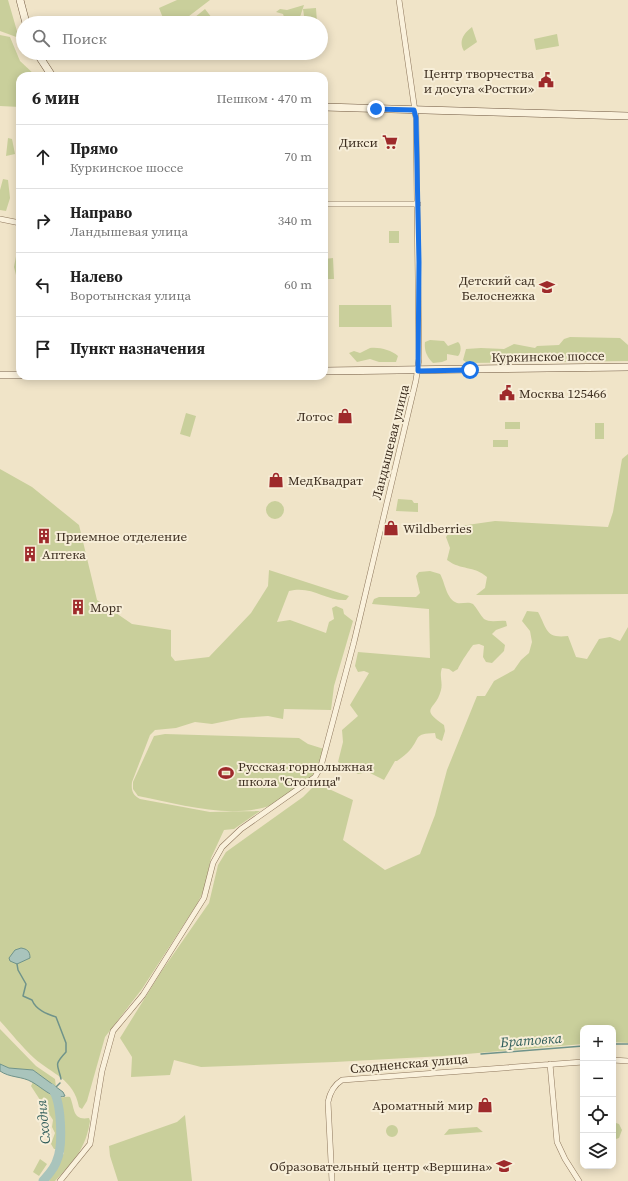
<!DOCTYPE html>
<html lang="ru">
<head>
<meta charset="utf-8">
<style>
  body { margin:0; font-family:"Source Serif 4",serif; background:#f2f2f2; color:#222 }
  .controls { position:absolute; right:12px; bottom:12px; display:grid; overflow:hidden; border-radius:8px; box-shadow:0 2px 10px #0003 }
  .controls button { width:36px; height:36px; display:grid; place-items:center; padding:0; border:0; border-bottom:1px solid #e0e0e0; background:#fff; color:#222; font:20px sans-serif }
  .stop { position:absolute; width:12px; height:12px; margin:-9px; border:3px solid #1a73e8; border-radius:50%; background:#fff }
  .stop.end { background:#1a73e8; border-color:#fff; box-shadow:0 1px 4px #0008 }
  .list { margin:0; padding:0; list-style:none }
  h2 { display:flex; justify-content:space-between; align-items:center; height:52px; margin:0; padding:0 16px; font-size:17px }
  h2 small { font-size:13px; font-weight:400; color:#767676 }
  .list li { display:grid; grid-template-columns:26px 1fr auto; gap:12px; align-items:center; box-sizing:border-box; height:64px; padding:0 16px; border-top:1px solid #e0e0e0 }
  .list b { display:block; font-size:15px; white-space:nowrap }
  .list p { margin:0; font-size:13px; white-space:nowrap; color:#767676 }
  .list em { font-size:13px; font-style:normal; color:#767676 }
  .icon { flex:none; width:22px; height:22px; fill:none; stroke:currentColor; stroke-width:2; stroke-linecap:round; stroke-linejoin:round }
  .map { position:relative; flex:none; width:628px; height:1181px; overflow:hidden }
  .search { position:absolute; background:#fff; box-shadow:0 2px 10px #0003; left:16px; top:16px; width:312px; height:44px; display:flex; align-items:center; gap:10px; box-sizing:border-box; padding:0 14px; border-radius:22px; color:#767676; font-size:15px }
  .panel { position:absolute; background:#fff; box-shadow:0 2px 10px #0003; left:16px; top:72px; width:312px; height:308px; border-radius:12px }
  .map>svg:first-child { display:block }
</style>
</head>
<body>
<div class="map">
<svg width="628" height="1181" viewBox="0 0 628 1181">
  <rect width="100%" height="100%" fill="#f0e4c8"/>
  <path fill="#c9cf9b" d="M0 0H8L19 38 0 31Z
    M177 0H210L180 23H165L159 8Z
    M304 5 298 23H286L283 14 276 12 280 9 287 10Z
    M316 8 317 23H305L303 9Z
    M205 9 212 18 206 23H190L189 22Z
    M472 27 477 42 464 51C458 41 464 33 472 27Z
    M557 34 559 46 536 50 534 39Z
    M0 35 10 37 20 61 36 76H20V107L0 106Z
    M8 138 12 139 15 154 6 156Z
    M3 179 8 180 10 198 6 211 0 210V190Z
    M389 231H399V243H389Z
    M20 250V275H16L14 267 17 251Z
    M333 258 334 279H324V259Z
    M339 305H391L392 327H339Z
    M570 337 620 338 628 345V361L467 363 463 360 466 349 481 348 504 349 514 344 535 348 537 346 559 345 564 339Z
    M430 340 444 341 448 346 458 342C462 345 461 353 458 356L447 354V360L442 362 433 363C427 357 424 351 425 342Z
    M370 348C380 347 391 350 398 356L396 362H379L370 359 357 362 349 353 354 351 360 353Z
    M186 413 196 416 190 437 180 434Z
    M520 422V429H505V422Z
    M595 423H604V439H595Z
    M493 440H508V447H493Z
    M628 454V594L476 595 485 588 487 577C473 565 462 571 447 560L450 548 446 537 453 527 495 521 608 527 613 512 622 459Z
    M0 469 32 487 79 525 97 600 132 624 171 630V656L175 661 209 657 251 613 268 586 269 570 349 596 346 600C325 601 312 585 289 591L277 622 290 620 326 633 329 622 334 619 332 608 336 606 343 609 344 614 353 621 334 686 331 710 284 709 283 719 268 716 241 718 212 724 195 722 176 728 155 730 150 735 132 782C131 791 133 795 140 799L210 812 260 811 234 829 224 830 211 858 204 890 197 904 142 989 105 1037 87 1101 82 1109 79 1107C74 1079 52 1074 34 1058 22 1047 11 1033 0 1021Z
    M398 499 412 500 414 503H418V512L396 511Z
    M266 510a9 9 0 1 1 18 0a9 9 0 1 1-18 0Z
    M430 571 440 574C445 582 446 599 457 603 463 604 468 601 473 604 477 608 480 615 484 619 490 623 499 620 506 621L507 626 496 630 492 634 505 645 504 651 492 663 486 662 483 657 484 646 479 644 473 645C470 649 459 665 458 669L453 672 449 669 442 668C439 676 443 682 441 690 436 711 418 707 444 725L445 731 442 741 436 738 435 733C413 734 421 737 410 750 407 754 402 757 397 761H395L384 780 368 772 358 774 338 762 343 742 342 730 358 716 350 705 369 673 364 671 358 672 355 666 358 652 430 658 429 609 372 604 374 599 379 597H416L420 593 416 576 419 572Z
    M527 611 538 612C547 628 545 639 568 636L576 657 587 659 599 639 610 637 620 641 628 627V1043L613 1042V1028H583V1044L443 1056 335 1062 201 1067 174 1060 170 1075 131 1077 132 1057 120 1038 161 972 209 903 218 865 226 852 303 797 322 778 329 789 353 800 343 840 385 870 420 854 435 815 447 770 477 696H485L494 681 514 670 521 660 529 653 532 642 530 631 522 621Z
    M165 734 299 738 308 744 324 749 317 770 312 776C302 784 285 801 272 805 230 820 180 804 138 796L133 789V782L154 736Z
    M0 1029 36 1066 55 1079 56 1087 33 1070 9 1068 0 1064Z
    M33 1082C38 1085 52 1097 57 1098 62 1098 65 1096 70 1097 75 1108 72 1121 89 1118L90 1121C86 1148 74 1161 55 1181H49L64 1153 60 1149H54L51 1144 55 1133 52 1127 53 1120 31 1086Z
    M185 1115 192 1181H118L110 1156 109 1146 177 1122Z
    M613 1122 619 1124 622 1130 619 1138 613 1140Z
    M386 1131a6 6 0 1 1 12 0a6 6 0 1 1-12 0Z
    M477 1127 483 1132 444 1135 449 1129Z
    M40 1159 47 1164 39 1176 33 1172Z"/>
  <path fill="#a9c4bc" stroke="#6f938a" d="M21 948C27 949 30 951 30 958L17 964 10 961 9 958 15 950Z
    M0 1064 9 1068 33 1070 63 1092 65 1096C53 1100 43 1088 32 1082 22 1076 10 1078 0 1071Z"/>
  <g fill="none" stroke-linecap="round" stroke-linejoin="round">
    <path stroke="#6f938a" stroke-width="1.5" d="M17 964 18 970 26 984 23 996 32 1000C36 1010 47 1014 56 1017L66 1043V1052C53 1066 58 1064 61 1079
      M613 1044H628
      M481 1054 583 1046
      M56 1087 60 1083"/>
    <path stroke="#a9c4bc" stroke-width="9" d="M43 1181C48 1175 55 1168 57 1160 63 1146 62 1098 51 1088"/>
    <defs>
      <path id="street" d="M324 204H418
        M0 219 20 223
        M613 1060 628 1061
        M550 1064 557 1142 565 1159 579 1181
        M60 1181 90 1144 102 1071 113 1031 143 995 204 898 213 863 222 847 241 829 315 777 321 766 354 642 416 380 419 359 416 118 399 0
        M332 1181 328 1102C330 1092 334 1085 342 1080L583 1062"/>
      <path id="secondary" d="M20 0 26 23
        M37 53 52 76
        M324 107 628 116
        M324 371 628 367
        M0 375H20"/>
    </defs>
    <use href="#street" stroke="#8d765c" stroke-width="6"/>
    <use href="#secondary" stroke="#6f573f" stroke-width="8"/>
    <use href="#street" stroke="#faf1dc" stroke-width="5"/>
    <use href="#secondary" stroke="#faf1dc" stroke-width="7"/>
  </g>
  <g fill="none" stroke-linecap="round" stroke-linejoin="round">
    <path stroke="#1a73e8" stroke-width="5" d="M376 109 414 110 416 118 419 262 418 371 470 370"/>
  </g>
  <defs>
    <symbol id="civic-bare" viewBox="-9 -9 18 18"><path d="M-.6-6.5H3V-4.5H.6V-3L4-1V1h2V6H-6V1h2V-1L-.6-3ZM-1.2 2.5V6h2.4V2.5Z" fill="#9e2a2b" stroke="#f7eed8" stroke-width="2.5" paint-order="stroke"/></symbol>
    <symbol id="supermarket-bare" viewBox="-9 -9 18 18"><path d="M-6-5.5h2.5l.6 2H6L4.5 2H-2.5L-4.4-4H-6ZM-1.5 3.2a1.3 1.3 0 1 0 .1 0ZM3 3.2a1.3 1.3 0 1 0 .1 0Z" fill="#9e2a2b" stroke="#f7eed8" stroke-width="2.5" paint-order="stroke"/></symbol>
    <symbol id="school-bare" viewBox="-9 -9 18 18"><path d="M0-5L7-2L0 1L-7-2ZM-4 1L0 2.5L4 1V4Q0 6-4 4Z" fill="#9e2a2b" stroke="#f7eed8" stroke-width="2.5" paint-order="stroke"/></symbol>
    <symbol id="shop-bare" viewBox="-9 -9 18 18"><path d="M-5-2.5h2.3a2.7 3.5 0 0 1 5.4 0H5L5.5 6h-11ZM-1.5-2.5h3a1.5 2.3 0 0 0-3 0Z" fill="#9e2a2b" stroke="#f7eed8" stroke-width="2.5" paint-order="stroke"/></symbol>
    <symbol id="building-bare" viewBox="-9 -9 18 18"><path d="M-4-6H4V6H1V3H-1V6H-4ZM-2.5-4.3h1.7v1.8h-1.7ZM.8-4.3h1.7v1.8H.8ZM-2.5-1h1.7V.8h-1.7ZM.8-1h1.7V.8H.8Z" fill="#9e2a2b" stroke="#f7eed8" stroke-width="2.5" paint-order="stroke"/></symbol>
    <symbol id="stadium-bare" viewBox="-9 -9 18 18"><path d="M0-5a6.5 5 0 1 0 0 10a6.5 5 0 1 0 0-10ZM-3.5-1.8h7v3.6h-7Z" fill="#9e2a2b" stroke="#f7eed8" stroke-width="2.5" paint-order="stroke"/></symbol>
  </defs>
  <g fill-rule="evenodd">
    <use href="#civic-bare" x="535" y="69" width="22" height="22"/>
    <use href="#supermarket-bare" x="379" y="131" width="22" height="22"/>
    <use href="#school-bare" x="536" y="276" width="22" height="22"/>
    <use href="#civic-bare" x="496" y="382" width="22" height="22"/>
    <use href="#shop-bare" x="334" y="405" width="22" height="22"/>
    <use href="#shop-bare" x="265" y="469" width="22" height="22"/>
    <use href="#shop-bare" x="380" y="517" width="22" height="22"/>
    <use href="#building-bare" x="33" y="525" width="22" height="22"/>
    <use href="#building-bare" x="19" y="543" width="22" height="22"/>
    <use href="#building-bare" x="67" y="596" width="22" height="22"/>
    <use href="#stadium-bare" x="215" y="762" width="22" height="22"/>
    <use href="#shop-bare" x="474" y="1094" width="22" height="22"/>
    <use href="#school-bare" x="493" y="1155" width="22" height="22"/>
  </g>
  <g text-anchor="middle" stroke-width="4" stroke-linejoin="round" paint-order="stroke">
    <g font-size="13" fill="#3d2e20" stroke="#f7eed8" text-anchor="start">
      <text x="534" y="78" text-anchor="end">Центр творчества<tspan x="534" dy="15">и досуга «Ростки»</tspan></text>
      <text x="378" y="147" text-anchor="end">Дикси</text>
      <text x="535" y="285" text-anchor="end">Детский сад<tspan x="535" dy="15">Белоснежка</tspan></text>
      <text x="519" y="398">Москва 125466</text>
      <text x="333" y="421" text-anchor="end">Лотос</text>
      <text x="288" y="485">МедКвадрат</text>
      <text x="403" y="533">Wildberries</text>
      <text x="56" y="541">Приемное отделение</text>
      <text x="42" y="559">Аптека</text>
      <text x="90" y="612">Морг</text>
      <text x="238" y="771">Русская горнолыжная<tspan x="238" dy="15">школа "Столица"</tspan></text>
      <text x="473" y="1110" text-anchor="end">Ароматный мир</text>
      <text x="492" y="1171" text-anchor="end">Образовательный центр «Вершина»</text>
    </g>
    <g font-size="13" fill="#3d2e20" stroke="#f7eed8">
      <text transform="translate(548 356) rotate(-1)" y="5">Куркинское шоссе</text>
      <text transform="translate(390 442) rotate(-76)" y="5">Ландышевая улица</text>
      <text transform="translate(409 1063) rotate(-5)" y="5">Сходненская улица</text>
    </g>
    <g font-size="14" font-style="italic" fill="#2f5d5a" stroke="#f7eed8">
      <text transform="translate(531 1040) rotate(-4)" y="5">Братовка</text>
      <text transform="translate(43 1122) rotate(-96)" y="5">Сходня</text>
    </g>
  </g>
</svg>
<div class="controls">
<button>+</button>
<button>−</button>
<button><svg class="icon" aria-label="locate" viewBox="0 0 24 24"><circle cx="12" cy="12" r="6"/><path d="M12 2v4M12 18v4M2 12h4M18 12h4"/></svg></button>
<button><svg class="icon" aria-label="layers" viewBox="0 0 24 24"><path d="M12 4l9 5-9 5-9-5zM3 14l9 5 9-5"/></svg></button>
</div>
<div class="stop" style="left:470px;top:370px"></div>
<div class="stop end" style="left:376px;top:109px"></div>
<div class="search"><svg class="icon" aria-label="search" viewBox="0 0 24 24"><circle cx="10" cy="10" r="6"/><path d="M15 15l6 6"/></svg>Поиск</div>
<section class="panel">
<h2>6 мин<small>Пешком · 470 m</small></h2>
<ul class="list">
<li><svg class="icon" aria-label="ahead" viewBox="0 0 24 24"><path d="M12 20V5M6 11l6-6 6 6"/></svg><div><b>Прямо</b><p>Куркинское шоссе</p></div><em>70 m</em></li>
<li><svg class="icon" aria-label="right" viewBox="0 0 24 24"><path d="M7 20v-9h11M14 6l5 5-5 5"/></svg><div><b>Направо</b><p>Ландышевая улица</p></div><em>340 m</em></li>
<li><svg class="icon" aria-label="left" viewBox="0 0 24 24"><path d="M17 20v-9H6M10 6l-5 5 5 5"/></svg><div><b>Налево</b><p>Воротынская улица</p></div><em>60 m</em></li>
<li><svg class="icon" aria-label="arrive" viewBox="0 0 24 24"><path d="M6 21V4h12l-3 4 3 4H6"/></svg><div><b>Пункт назначения</b></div></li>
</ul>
</section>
</div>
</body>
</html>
